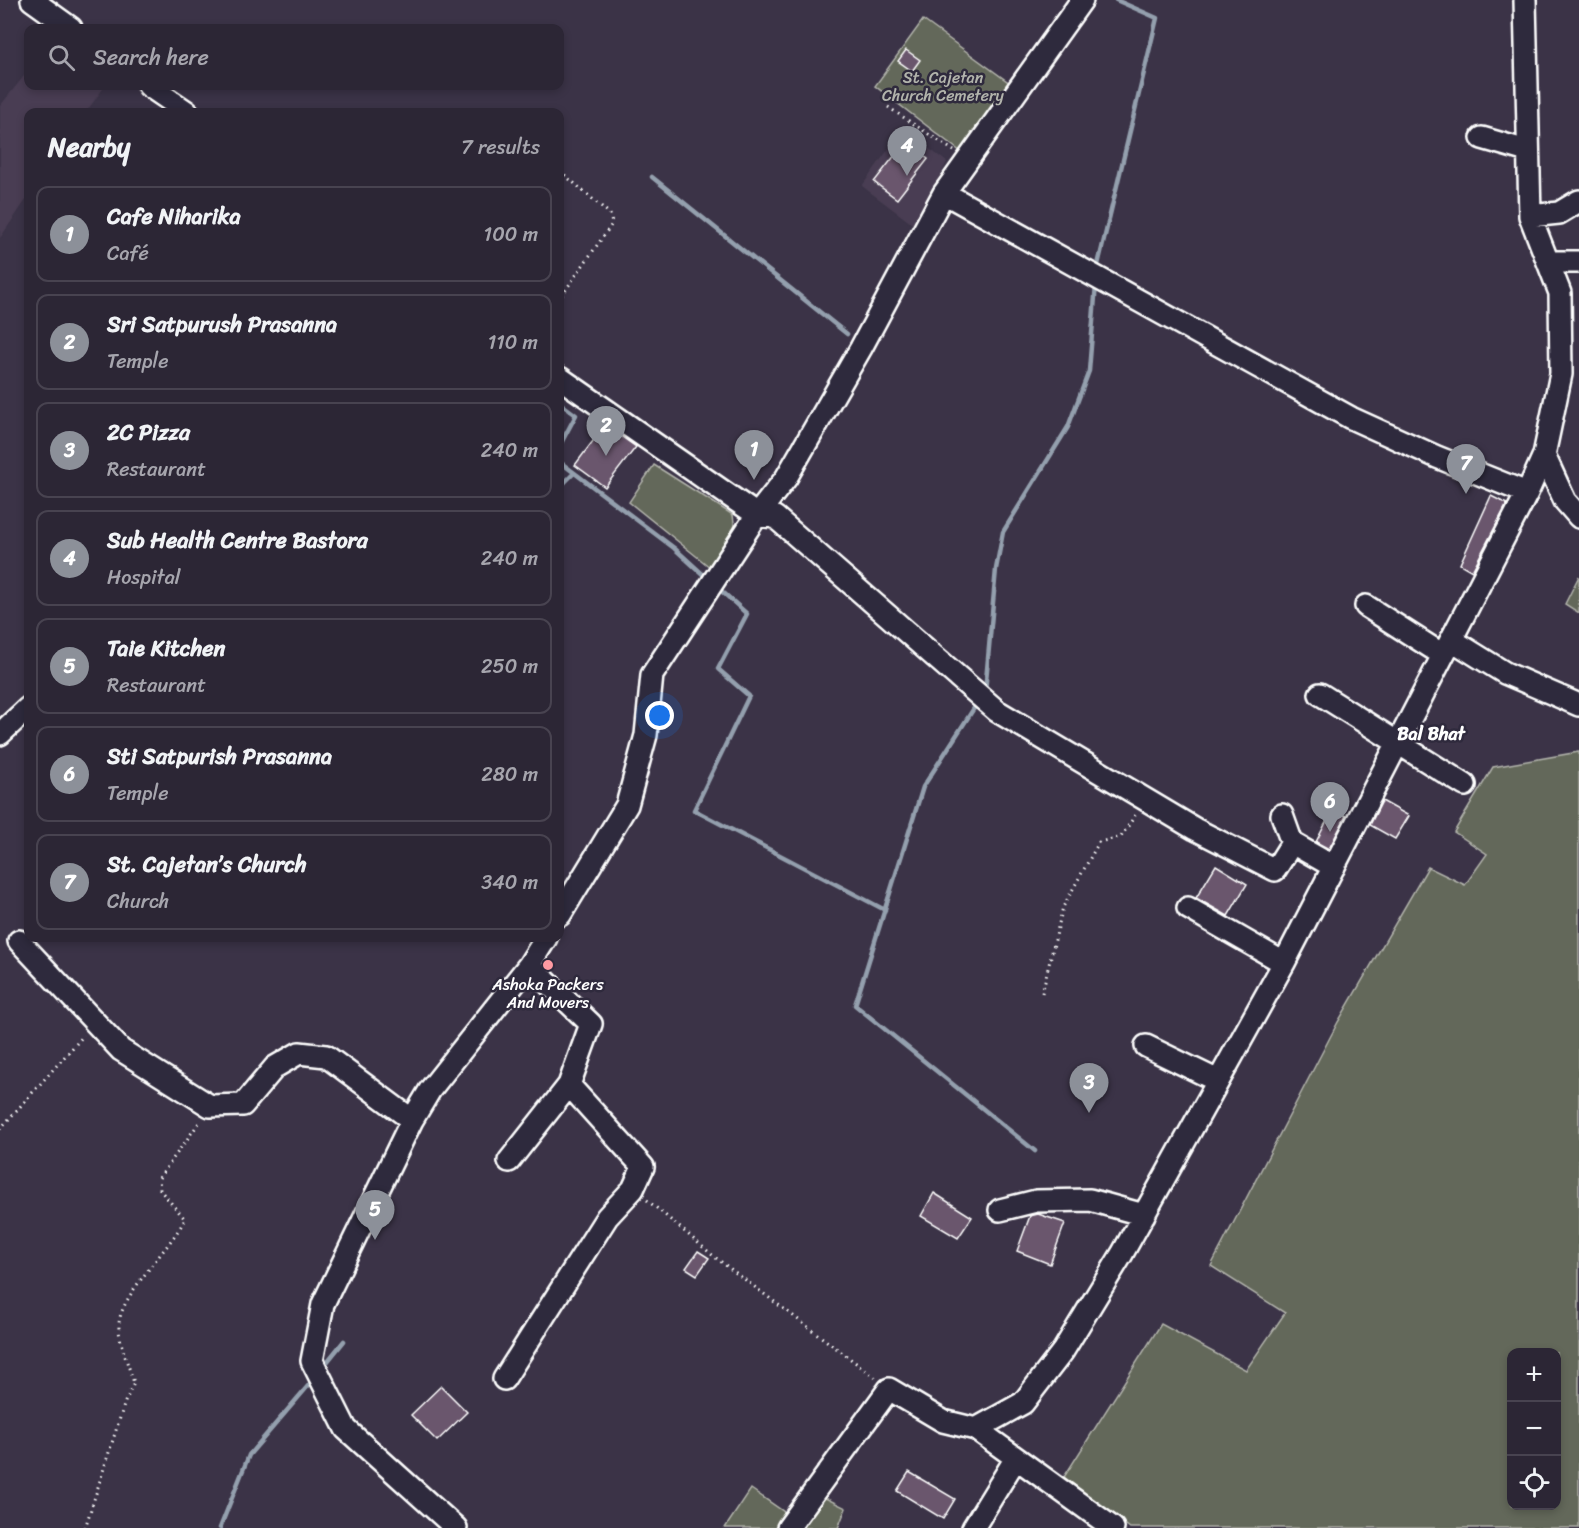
<!DOCTYPE html>
<html lang="en">
<head>
<meta charset="utf-8">
<style>
  body { margin:0; font-family:Sriracha,sans-serif; background:#383241; color:#f1f3f6 }
  .controls { position:absolute; right:18px; bottom:18px; display:grid; overflow:hidden; border-radius:12px; box-shadow:0 3px 9px #0003 }
  .controls button { width:54px; height:54px; display:grid; place-items:center; padding:0; border:0; border-bottom:2px solid #484350; background:#2c2635; color:#f1f3f6; font:30px sans-serif }
  .you { position:absolute; left:660px; top:716px; width:21px; height:21px; margin:-15px; border:4px solid #fff; border-radius:50%; background:#1a73e8; box-shadow:0 0 0 9px #1a73e833 }
  .badge { display:grid; place-items:center; width:39px; height:39px; border-radius:50%; background:#8c9099; color:#fff; font-size:20px; font-weight:700 }
  .pin { position:absolute; translate:-50% -50px; filter:drop-shadow(0 2px 3px #0008) }
  .pin::after { content:''; position:absolute; top:32px; width:21px; height:18px; background:inherit; clip-path:polygon(0 0,100% 0,50% 100%) }
  .list { margin:0; padding:0; list-style:none }
  h2 { display:flex; justify-content:space-between; align-items:center; height:78px; margin:0; padding:0 24px; font-size:26px }
  h2 small { font-size:20px; font-weight:400; color:#a6a5ad }
  .list li { display:grid; grid-template-columns:39px 1fr auto; gap:18px; align-items:center; box-sizing:border-box; height:96px; margin:0 12px 12px; padding:0 12px; border:2px solid #484350; border-radius:12px }
  .list b { display:block; font-size:22px; white-space:nowrap }
  .list p { margin:0; font-size:20px; white-space:nowrap; color:#a6a5ad }
  .list em { font-size:20px; font-style:normal; color:#a6a5ad }
  .icon { flex:none; width:33px; height:33px; fill:none; stroke:currentColor; stroke-width:2; stroke-linecap:round; stroke-linejoin:round }
  .map { position:relative; flex:none; width:1579px; height:1528px; overflow:hidden }
  .search { position:absolute; background:#2c2635; box-shadow:0 3px 9px #0003; left:24px; top:24px; width:540px; height:66px; display:flex; align-items:center; gap:15px; box-sizing:border-box; padding:0 21px; border-radius:12px; color:#a6a5ad; font-size:22px }
  .panel { position:absolute; background:#2c2635; box-shadow:0 3px 9px #0003; left:24px; top:108px; width:540px; height:834px; border-radius:12px }
  .map>svg:first-child { display:block }
</style>
</head>
<body>
<div class="map">
<svg width="1579" height="1528" viewBox="0 0 1579 1528">
  <rect width="100%" height="100%" fill="#3b3347"/>
  <filter id="ink" filterUnits="userSpaceOnUse"><feTurbulence type="fractalNoise" baseFrequency=".0167" numOctaves="2"/><feDisplacementMap in="SourceGraphic" scale="12" xChannelSelector="R" yChannelSelector="G"/><feConvolveMatrix kernelMatrix="1 2 1 2 8 2 1 2 1" color-interpolation-filters="sRGB"/></filter>
  <g filter="url(#ink)">
    <path fill="#493e52" d="M28 71V86H105L86 112H28V197L0 238V106Z
      M903 129 947 162 915 226 862 186Z"/>
    <path fill="#64685a" stroke="#b2b4ac" stroke-width="1.5" fill-rule="evenodd" d="M923 20 1011 84 961 152 875 86Z
      M654 465 733 515 735 531 711 568 629 502Z
      M1579 576V613L1565 604Z
      M1579 752V1528H1130L1064 1477 1161 1324 1246 1370 1285 1313 1211 1266 1338 1022 1428 867 1465 885 1487 854 1454 832 1493 767ZM1512 1352H1556V1506H1512Z
      M751 1489 787 1514 778 1528H725Z
      M821 1496 846 1508 838 1528H800Z"/>
    <g fill="none" stroke-linecap="round" stroke-linejoin="round">
      <path stroke="#94a0ae" stroke-width="4.5" d="M652 177 847 334
        M1097 269 1157 18 1116 0
        M560 403 576 415 560 445
        M560 462 674 548 708 579
        M560 487 574 473
        M717 587 747 614 718 669 749 696 694 810 885 910
        M985 692 996 569 1003 532 1068 427 1089 371 1096 284
        M978 702 923 787 855 1005 1035 1151
        M323 1367 344 1341
        M220 1528 249 1455 314 1379"/>
    </g>
    <path fill="#6a566d" stroke="#fff" stroke-width="1.5" d="M906 50 920 60 912 71 898 61Z
      M906 141 928 159 897 199 874 182Z
      M605 425 636 447 605 487 575 465Z
      M1491 496 1507 504 1472 571 1460 564Z
      M1382 801 1409 816 1395 839 1370 825Z
      M1333 809 1346 816 1329 849 1316 842Z
      M1216 865 1247 884 1228 916 1196 898Z
      M934 1193 972 1217 958 1238 921 1216Z
      M1038 1214 1065 1223 1050 1264 1017 1251 1030 1216Z
      M698 1251 709 1258 697 1275 686 1268Z
      M441 1386 467 1412 437 1441 411 1415Z
      M909 1472 955 1499 943 1519 897 1491Z"/>
    <g fill="none" stroke-linecap="round" stroke-linejoin="round">
      <defs>
        <path id="minor" d="M32 0 71 28
          M149 86 187 112
          M1482 138 1527 151
          M944 193 1351 418 1437 457 1527 493
          M1530 216 1559 213 1579 201
          M1548 262H1579
          M560 378 757 515 775 517 997 711 1195 829 1275 870 1292 843 1334 867
          M1544 455 1565 501 1579 517
          M1366 606 1443 655
          M1452 640 1505 673 1579 705
          M1320 694 1465 785
          M0 734 28 708
          M1282 815 1292 843
          M1188 908 1284 963
          M560 915 627 805 646 735 652 675 757 515 786 478 861 348 944 193 1082 0
          M19 941 121 1050 210 1106 243 1105 275 1067 299 1053 326 1056 412 1120
          M1146 1046 1218 1081
          M509 1161 569 1085
          M1000 1210 1036 1201 1090 1200 1144 1215
          M504 1379 607 1217 633 1189 643 1167 569 1085 591 1024 529 965
          M976 1429 1113 1528
          M456 1528 346 1429 312 1361 323 1304 412 1120 430 1090 529 965 546 938
          M788 1528 889 1389 943 1421 976 1429 1023 1403 1063 1351 1122 1254 1284 963 1527 493 1544 455 1561 374 1560 293 1530 216 1525 0
          M973 1528 1016 1458"/>
      </defs>
      <use href="#minor" stroke="#fff" stroke-width="26"/>
      <path stroke="#fff" stroke-width="3" stroke-dasharray="1.5 4.5" stroke-linecap="butt" d="M888 107 954 151
        M560 171 610 214 612 224 560 298
        M1042 993 1063 907 1099 842 1121 837 1136 814
        M0 1129 84 1035
        M647 1200 716 1258 876 1378
        M85 1528 125 1402 134 1383C129 1366 118 1342 119 1324 120 1295 170 1249 185 1219L160 1190 159 1178 201 1120"/>
      <use href="#minor" stroke="#2f2a3d" stroke-width="21"/>
    </g>
  </g>
  <circle fill="#ff9aa2" stroke="#2f2a3d" stroke-width="2" cx="548" cy="965" r="6"/>
  <g text-anchor="middle" stroke-width="5" stroke-linejoin="round" paint-order="stroke">
    <g font-size="16" fill="#b2b4ac" stroke="#2f2a3d">
      <text x="943" y="83">St. Cajetan<tspan x="943" dy="18">Church Cemetery</tspan></text>
    </g>
    <g font-size="16" fill="#fff" stroke="#2f2a3d">
      <text x="548" y="990">Ashoka Packers<tspan x="548" dy="18">And Movers</tspan></text>
    </g>
    <g font-size="18" font-weight="bold" fill="#fff" stroke="#2f2a3d">
      <text x="1431" y="740">Bal Bhat</text>
    </g>
  </g>
</svg>
<div class="controls">
<button>+</button>
<button>−</button>
<button><svg class="icon" aria-label="locate" viewBox="0 0 24 24"><circle cx="12" cy="12" r="6"/><path d="M12 2v4M12 18v4M2 12h4M18 12h4"/></svg></button>
</div>
<div class="you"></div>
<div class="pin badge" style="left:754px;top:480px">1</div>
<div class="pin badge" style="left:606px;top:456px">2</div>
<div class="pin badge" style="left:1089px;top:1113px">3</div>
<div class="pin badge" style="left:907px;top:176px">4</div>
<div class="pin badge" style="left:375px;top:1240px">5</div>
<div class="pin badge" style="left:1330px;top:832px">6</div>
<div class="pin badge" style="left:1466px;top:494px">7</div>
<div class="search"><svg class="icon" aria-label="search" viewBox="0 0 24 24"><circle cx="10" cy="10" r="6"/><path d="M15 15l6 6"/></svg>Search here</div>
<section class="panel">
<h2>Nearby<small>7 results</small></h2>
<ul class="list">
<li><span class="badge">1</span><div><b>Cafe Niharika</b><p>Café</p></div><em>100 m</em></li>
<li><span class="badge">2</span><div><b>Sri Satpurush Prasanna</b><p>Temple</p></div><em>110 m</em></li>
<li><span class="badge">3</span><div><b>2C Pizza</b><p>Restaurant</p></div><em>240 m</em></li>
<li><span class="badge">4</span><div><b>Sub Health Centre Bastora</b><p>Hospital</p></div><em>240 m</em></li>
<li><span class="badge">5</span><div><b>Taie Kitchen</b><p>Restaurant</p></div><em>250 m</em></li>
<li><span class="badge">6</span><div><b>Sti Satpurish Prasanna</b><p>Temple</p></div><em>280 m</em></li>
<li><span class="badge">7</span><div><b>St. Cajetan’s Church</b><p>Church</p></div><em>340 m</em></li>
</ul>
</section>
</div>
</body>
</html>
